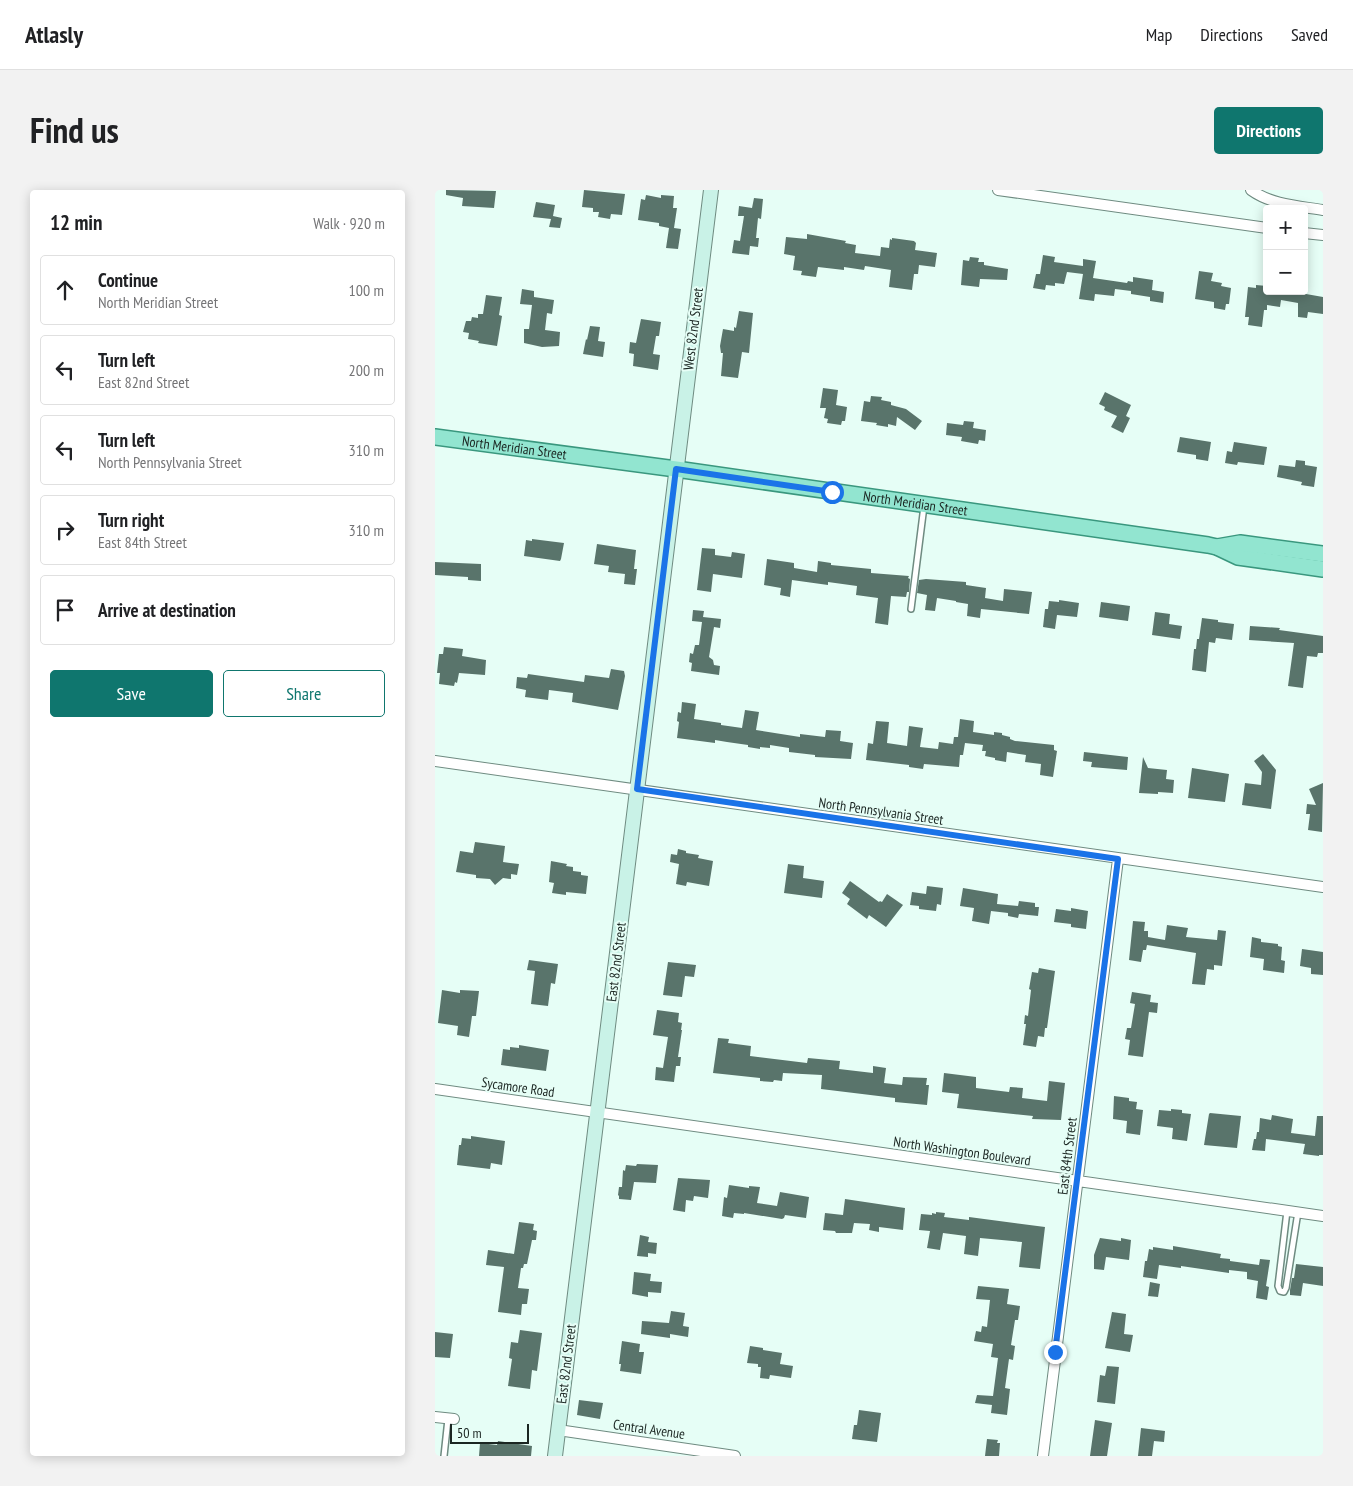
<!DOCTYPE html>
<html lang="en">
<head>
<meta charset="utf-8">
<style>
  body { margin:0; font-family:"PT Sans Narrow",sans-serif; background:#f2f2f2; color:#202124 }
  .controls { position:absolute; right:15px; top:15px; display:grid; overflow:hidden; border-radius:5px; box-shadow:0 2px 12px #0003 }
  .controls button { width:45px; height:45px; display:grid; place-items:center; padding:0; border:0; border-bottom:1px solid #e0e0e0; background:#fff; color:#202124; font:25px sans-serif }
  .scale { position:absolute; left:15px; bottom:12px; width:79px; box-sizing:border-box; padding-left:5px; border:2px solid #1b2622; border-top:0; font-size:14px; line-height:18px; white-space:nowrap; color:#1b2622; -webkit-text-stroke:4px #e6fef6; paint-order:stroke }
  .stop { position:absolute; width:15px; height:15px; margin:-11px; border:4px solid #1a73e8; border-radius:50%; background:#fff }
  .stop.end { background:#1a73e8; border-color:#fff; box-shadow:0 1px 5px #0008 }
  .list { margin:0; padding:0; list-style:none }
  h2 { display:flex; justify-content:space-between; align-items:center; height:65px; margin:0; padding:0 20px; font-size:21px }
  h2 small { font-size:16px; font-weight:400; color:#757577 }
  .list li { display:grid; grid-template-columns:32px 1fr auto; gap:15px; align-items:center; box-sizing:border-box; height:70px; margin:0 10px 10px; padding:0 10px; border:1px solid #e0e0e0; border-radius:5px }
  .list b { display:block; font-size:19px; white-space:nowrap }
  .list p { margin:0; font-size:16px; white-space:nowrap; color:#757577 }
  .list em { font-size:16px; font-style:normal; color:#757577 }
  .actions { display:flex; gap:10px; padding:15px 20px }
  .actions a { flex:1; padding:11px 0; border:1px solid #0f766e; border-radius:5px; text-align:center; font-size:18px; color:#0f766e }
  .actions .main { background:#0f766e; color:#fff }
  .icon { flex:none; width:28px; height:28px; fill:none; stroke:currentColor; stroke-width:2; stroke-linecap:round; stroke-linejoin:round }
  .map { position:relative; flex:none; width:888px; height:1266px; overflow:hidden; border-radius:5px }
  header { display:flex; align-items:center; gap:30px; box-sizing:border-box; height:70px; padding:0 25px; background:#fff; border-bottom:1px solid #e0e0e0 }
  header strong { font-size:24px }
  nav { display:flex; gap:28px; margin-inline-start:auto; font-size:18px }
  .intro { display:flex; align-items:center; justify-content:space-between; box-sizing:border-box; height:120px; padding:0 30px }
  h1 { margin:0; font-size:35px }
  .button { padding:12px 22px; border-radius:5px; background:#0f766e; color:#fff; font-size:18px; font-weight:700 }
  main { display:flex; gap:30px; padding:0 30px }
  aside { flex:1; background:#fff; border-radius:5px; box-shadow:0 2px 12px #0003 }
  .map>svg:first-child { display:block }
</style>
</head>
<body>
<header>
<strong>Atlasly</strong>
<nav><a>Map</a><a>Directions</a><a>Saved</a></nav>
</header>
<div class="intro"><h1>Find us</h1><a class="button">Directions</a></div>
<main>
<aside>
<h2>12 min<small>Walk · 920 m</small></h2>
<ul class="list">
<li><svg class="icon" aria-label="ahead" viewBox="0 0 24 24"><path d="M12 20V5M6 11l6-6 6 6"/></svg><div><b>Continue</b><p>North Meridian Street</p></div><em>100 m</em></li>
<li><svg class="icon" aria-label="left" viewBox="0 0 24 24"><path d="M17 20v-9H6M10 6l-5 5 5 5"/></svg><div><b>Turn left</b><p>East 82nd Street</p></div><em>200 m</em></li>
<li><svg class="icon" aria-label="left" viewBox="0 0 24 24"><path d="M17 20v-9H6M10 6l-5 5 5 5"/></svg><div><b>Turn left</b><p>North Pennsylvania Street</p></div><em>310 m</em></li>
<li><svg class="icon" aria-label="right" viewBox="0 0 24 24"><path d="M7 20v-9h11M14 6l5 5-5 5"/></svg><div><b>Turn right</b><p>East 84th Street</p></div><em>310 m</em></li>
<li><svg class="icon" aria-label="arrive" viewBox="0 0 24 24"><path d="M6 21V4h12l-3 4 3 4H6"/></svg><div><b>Arrive at destination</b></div></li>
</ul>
<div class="actions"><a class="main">Save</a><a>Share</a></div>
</aside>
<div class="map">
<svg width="888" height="1266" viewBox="0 0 888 1266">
  <rect width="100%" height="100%" fill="#e6fef6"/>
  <path fill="#59746b" d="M11 0 61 1 59 18 27 16 28 8 11 5Z
    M149 0 190 4 187 25 176 24 175 29 163 27 164 22H158V18L147 17Z
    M211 5 226 8V5L239 6 238 18H242L239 38 246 39 243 59 231 58 234 38 224 36V33L203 30 206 9 210 10Z
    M319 8 328 9 326 29 323 28 321 48H324L323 57 315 56 314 65 297 63 299 50 305 51 309 26H303L304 16 317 18Z
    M101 12 120 15 118 26 127 28 125 38 114 37 116 29 98 27Z
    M372 44 411 51 410 53 421 55 420 63 445 66 446 57 454 58 455 49 457 50V48L479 51 481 53 480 60 502 63 500 77 484 75 483 84H479L477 100 454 97 456 80 430 76 429 80 409 77V80L383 77 381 87 366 85 367 81 358 80 360 66 349 64 351 47 372 49Z
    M608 65 620 67 619 72 648 76V69L661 71 658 88 692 93 693 91 698 92V87L718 90 717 100 729 102 728 113 715 111V107L696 104V101L680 99 679 106 660 104 659 111 644 109 648 84 632 82 629 94 620 93V96L611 95 610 100 598 98 601 84H605Z
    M535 67 544 68 543 72H549V75L573 79 572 90 545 89 544 97 526 95 528 70 534 71Z
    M764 81 778 83 776 91 787 93 786 96 796 98 794 114H791L790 120 779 118V112L760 109Z
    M821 95 832 96V101H854L888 107V124L873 122 872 128 863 127V113L846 110 845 117 832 115V120H829L827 137 813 135 814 127H810L813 97 821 98Z
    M87 99 99 101V107L119 110 117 124 112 123 110 140 125 142 124 156 107 157 89 153V139H94L97 115 85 114Z
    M51 105 67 107 64 125 67 126 62 156 43 153 44 151 33 149 34 143 28 142 31 131H36L37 127 43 128V124H48Z
    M304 121 318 123 314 163 307 162 303 188 286 186 288 163H286L285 156 288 139 299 141V137L301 138Z
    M206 129 226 132 224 146H221L218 164 225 165 223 180 198 176 199 164 194 163 195 152 201 153Z
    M155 136 165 137 163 151 170 152 168 167 148 164 151 149 152 150Z
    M388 198 403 200 401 215 412 217 410 231H407L406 235 392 233 393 229 389 228 391 218H385Z
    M670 202 696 215 691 226 695 228 688 243 676 237 682 226 669 220 670 217 664 214Z
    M436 206 447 207 446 210 456 212V215L471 219 487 231 480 240 462 227 461 236 453 234V237L441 235 442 233 426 231 429 211 435 212Z
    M529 231 539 232 538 238 551 240 550 251 544 250 543 254 526 251 527 247 511 245 512 233 528 235Z
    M745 247 776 252 773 271 761 269V265L742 262Z
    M799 252 832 257 829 275 803 272 802 275 790 273 792 261 797 262Z
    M861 270 870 271V275L882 277 879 297 866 295 867 292 842 287 844 275 860 277Z
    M97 349 129 353 126 369 125 371 89 366 91 350 97 351Z
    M162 354 201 360 199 379H202L200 395 189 394 190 384 173 382 174 376 159 374Z
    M267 358 280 359V365L296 367 297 362 310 364 307 388 278 384 276 402 262 400Z
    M332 369 359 373V378L382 382 383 371 396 373V375L436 379V383L474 386 473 388 475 389 474 402H472L471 407 456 406 453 435 440 433 443 408 421 405 422 396 393 392V395L357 390 355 407 345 405 346 398 329 395Z
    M0 372 46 374V391L33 390V387L0 385Z
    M491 389 531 392V395L551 398 550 408 568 411 569 399 597 402 594 424 546 419 545 428 532 426 533 414 521 412V411L502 408 500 421 490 420 492 405 482 403 484 390Z
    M624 410 644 413 642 427 622 425 620 439 608 437 610 419H613L614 411 624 412Z
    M666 412 695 416 693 431 664 427Z
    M258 420 269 421 268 427 286 429 285 438 279 437 274 467 278 470 279 475 285 476 284 485 256 481 257 473 254 472 255 463 258 464 260 455H264L267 432 257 431Z
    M720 422 735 424 734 434 747 436 745 449 717 445Z
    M767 428 783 430V432L799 434 797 450 781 448 780 453 774 452 771 482 757 480 759 459H761L762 449H764Z
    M815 436 845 438 844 440 888 446V463H883L882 467 872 466 868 498 853 496 859 453 814 450Z
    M9 457 28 459 27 466 51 470 50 485 24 483 22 493 20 492 19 496 4 494 5 483H2L4 464H8Z
    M176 479 189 481 190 486 183 520 137 512 138 503 114 500 113 510 90 507 91 500 81 498 82 487 92 488 93 484 149 492 150 485 174 488Z
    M247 512 261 514 259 529 286 533V535L307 538 310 520 324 522 321 540 365 547V544L390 547 391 540 406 541 405 551 418 553 416 569 380 567V565L354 562V558L335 555V558L325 557V559L313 557V555L292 552 280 550V553L242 548 244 532 242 531 243 522 246 523Z
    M525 529 539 531 538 542 559 545V542L567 543V545L575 547V549L580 551 619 555V560L622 561 618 587 605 585 606 574 590 572 591 565 572 562 571 572 560 570V568L550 566 551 561H547L548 555 530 553 528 565H525L524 577 489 574 488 579 474 577V575L431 570 433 553 438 554 441 531 454 532 452 553 472 556 474 536 488 538 485 557 503 559 504 552 518 554 519 547H523Z
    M649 562 693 567 692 580 656 577 657 572 648 571Z
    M828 564 841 580 836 619 807 615 810 593 826 595 827 582 819 571Z
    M708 567 713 578 732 580 731 589 739 590 738 603 723 602V604L704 603Z
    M757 578 794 584 790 612 753 608Z
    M888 593 887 642 873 640 875 624H871L872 614 881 615 874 599Z
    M40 652 70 656 68 672 84 674 82 685 76 684V689L68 688 60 695 55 689 41 688V685L21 682 25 661 38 663Z
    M243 659 251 661V663L264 665 263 668 278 671 274 696 252 692 251 696 241 694 244 674 235 672 236 664 242 665Z
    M116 671 132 674 131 676 138 677V681L146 682V685L153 686 151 704 131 702V705L117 703 119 693 114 692Z
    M353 674 369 676 368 688 389 691 387 708 349 703Z
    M415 691 444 712 445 711 447 712 452 704 468 715 451 737 434 725 432 729 412 714 415 709 407 703Z
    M492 696 508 698 506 715 502 714 501 721 484 719V716L475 715 477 702 491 704Z
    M528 698 563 704 562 714 583 716 584 711 600 713V717H604L603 726 584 724 583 728 573 726V723L556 721 554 734 537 731 539 718 525 716Z
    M636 718 653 721 651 739 636 737V734L619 732 621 719 636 721Z
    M698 731 710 732 709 741H713V747L730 750 732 735 753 738 751 747 782 750 783 740 791 741 787 776 779 775V780L772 779 770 795 757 794 761 763 712 755 711 760H708L706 772 694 770Z
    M817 747 826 749V752L843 754V756L847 757 846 770 850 771 849 783 828 780 829 769 815 767Z
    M867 759 888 762V785L876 784V778L865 776Z
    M94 770 123 774 120 794 116 793 113 816 96 814 100 781 92 780Z
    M233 772 261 775 259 787 250 786 247 807 228 805Z
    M604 778 620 781 612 838H610L609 847 603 846 601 857 588 855 591 834H589L590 825 593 826 596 800 594 799 597 782 603 783Z
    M7 800 25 803V800L44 801 41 826H37L34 847 22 845 23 836 3 833Z
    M697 802 716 805 715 812 723 813 722 823 714 822 708 867 693 865 695 850 690 849 692 838H696L700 814 695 813Z
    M222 820 244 823 243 832 247 833 246 840H247L243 867H246L245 876H241L239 892 220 890 221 877 228 878 233 847 218 845Z
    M283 848 294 849 293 853 316 856 315 866 372 873 373 868 405 871 404 879 438 883V876L451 878 449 893 467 895 468 887 492 888 491 895H494L492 915 460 912V908L386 899 387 885 348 883 347 891 339 890 338 892 325 891V888L278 883Z
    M84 855 114 860 111 881 66 875 68 859 75 860V857L84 858Z
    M509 883 541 887V898L574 902 575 897 588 898 587 908 612 911 614 891 630 893 626 930 597 929 598 926 522 918 524 904 507 902Z
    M679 906 694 908V911L702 912 701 919 708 920 705 945 691 943 692 931 678 929Z
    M736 919 747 920V923L756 924 752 951 737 949 738 938 722 936 724 920 736 921Z
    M775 923 806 926 802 958 769 955 774 924Z
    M837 925 858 929 856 943 880 946 882 926H888V965H884V966L868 964 870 954 831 949 830 961 817 960 819 949H821L822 942H824L825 928 836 930Z
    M36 946 70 951 67 975 56 973 55 979 22 975 24 955H26L27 948 36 949Z
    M202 974 223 975 221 993 199 992 196 1010 184 1009V1006L183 1005 184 997H187L188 980 190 981 191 975 201 976Z
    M243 988 275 990 273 1008 259 1006 258 1011 251 1010 250 1022 238 1020Z
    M294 995 314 998V996L325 997 322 1013 342 1016 345 1002 374 1007 371 1028 350 1025 349 1028 347 1029 309 1023V1024L299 1023 298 1028 287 1026 289 1007 292 1008Z
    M410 1009 470 1018 468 1040 444 1037V1042L434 1040 435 1034 419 1033 417 1043H401L400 1041 388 1040 390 1023 408 1025Z
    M501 1022 510 1023 509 1027 534 1030V1027L610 1037 605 1079 584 1077 587 1052 545 1048 543 1066 529 1064 531 1046 508 1043 505 1060 492 1058 495 1041 484 1040 486 1024 497 1025V1023L501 1024Z
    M84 1032 99 1034 98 1040 102 1041 101 1050H97L96 1055 92 1074H89L88 1078H86L83 1098 94 1099 92 1114H87L86 1125 63 1122 69 1077 51 1075 53 1060 79 1064Z
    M205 1045 214 1047 213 1052 222 1053 221 1064 213 1063V1067L202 1066Z
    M665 1048 686 1051V1048L696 1050 694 1070 671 1067 669 1080 659 1079V1065Z
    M738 1056 786 1064 785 1068 795 1069V1071L824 1075 825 1069 835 1070 831 1096 834 1097 832 1110 821 1108 823 1091 812 1089V1082L794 1080V1083L746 1076V1078L724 1075 722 1089 708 1087 710 1071H712L714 1059 718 1060V1057L738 1060Z
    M861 1074 888 1077V1096L868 1093 866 1106 855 1105V1100L857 1088H859Z
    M199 1082 216 1084 215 1091 227 1092 226 1103 213 1102V1107L197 1104Z
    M715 1092 725 1094 723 1107 713 1106Z
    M543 1096 574 1099 572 1114 585 1116 583 1130H580L576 1155 580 1156 578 1170 574 1169 570 1198 575 1199 572 1225 556 1223 557 1215 540 1213 542 1205 558 1206 563 1168 556 1167 558 1154 539 1151 541 1141 546 1142 547 1136 552 1137 555 1110 541 1109Z
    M236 1121 250 1123 248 1136 254 1137 253 1147 235 1144V1148L206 1144 207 1131 234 1133Z
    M677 1122 691 1124 689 1144 698 1145 695 1162 670 1158Z
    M85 1140 107 1143 102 1181 97 1180 95 1199 73 1196 77 1169 74 1168 76 1152 83 1153Z
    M0 1142 18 1144 15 1168 0 1167Z
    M187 1151 205 1154 204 1162H209L206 1184 185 1181 186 1174H184Z
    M315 1156 328 1158V1160L347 1163 345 1174 358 1176 356 1188 335 1185 334 1189 325 1188 326 1177H323V1174L312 1173Z
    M672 1176 684 1177 680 1214 662 1212 665 1185 670 1186Z
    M144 1210 168 1213 165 1229 142 1225Z
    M424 1220 446 1223 442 1252 417 1249 419 1235H422Z
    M660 1230 677 1233 672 1266H655Z
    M706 1238 730 1241 729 1252 719 1251 717 1266H703Z
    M552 1249 563 1250 562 1253H565L564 1266H550Z
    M63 1251 97 1256 96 1266H44L45 1253 62 1255Z"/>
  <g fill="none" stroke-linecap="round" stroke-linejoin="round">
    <defs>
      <path id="lane" d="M476 419 489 316
        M852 1021 843 1096 845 1101 849 1102 851 1098 863 1022
        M9 1266 13 1229"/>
      <path id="street" d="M563 0 832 38
        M816 0C837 15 863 16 888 20
        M869 43 888 45
        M0 571 888 697
        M0 899 888 1026
        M0 1227 19 1229
        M123 1240 300 1266
        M608 1266 683 669"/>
      <path id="secondary" d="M120 1266 276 0"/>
      <g id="primary">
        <path id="s1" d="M0 247 241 279 773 355 782 357 803 367 888 379"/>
        <path d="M782 357 805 353 888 364"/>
      </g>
    </defs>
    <use href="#lane" stroke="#6f8b81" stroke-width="8"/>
    <use href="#street" stroke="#6f8b81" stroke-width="12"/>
    <use href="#secondary" stroke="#6f8b81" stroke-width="16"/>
    <use href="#primary" stroke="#3a977e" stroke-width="18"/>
    <use href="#lane" stroke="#fff" stroke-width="5"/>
    <use href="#street" stroke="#fff" stroke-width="10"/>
    <use href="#secondary" stroke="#c9f2e7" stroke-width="14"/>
    <use href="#primary" stroke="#92e5d0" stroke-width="15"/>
  </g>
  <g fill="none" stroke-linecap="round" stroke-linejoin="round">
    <path stroke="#1a73e8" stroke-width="6" d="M397 302 241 279 202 599 683 669 620 1162"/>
  </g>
  <g text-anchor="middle" stroke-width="4" stroke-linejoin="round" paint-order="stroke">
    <g font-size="14" fill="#1b2622" stroke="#e6fef6">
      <text transform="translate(258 139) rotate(-83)" y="5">West 82nd Street</text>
      <text dy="5" stroke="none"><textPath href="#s1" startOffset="80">North Meridian Street</textPath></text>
      <text dy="5" stroke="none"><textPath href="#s1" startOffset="485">North Meridian Street</textPath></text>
      <text transform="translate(446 621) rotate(8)" y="5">North Pennsylvania Street</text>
      <text transform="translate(181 772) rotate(-83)" y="5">East 82nd Street</text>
      <text transform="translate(83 897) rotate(8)" y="5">Sycamore Road</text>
      <text transform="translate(527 961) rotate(8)" y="5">North Washington Boulevard</text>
      <text transform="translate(632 966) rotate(-83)" y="5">East 84th Street</text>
      <text transform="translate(131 1174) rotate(-83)" y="5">East 82nd Street</text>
      <text transform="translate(214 1239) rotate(8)" y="5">Central Avenue</text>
    </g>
  </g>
</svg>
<div class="controls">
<button>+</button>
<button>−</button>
</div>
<div class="scale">50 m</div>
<div class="stop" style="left:397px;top:302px"></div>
<div class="stop end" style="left:620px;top:1162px"></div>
</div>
</main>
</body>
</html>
